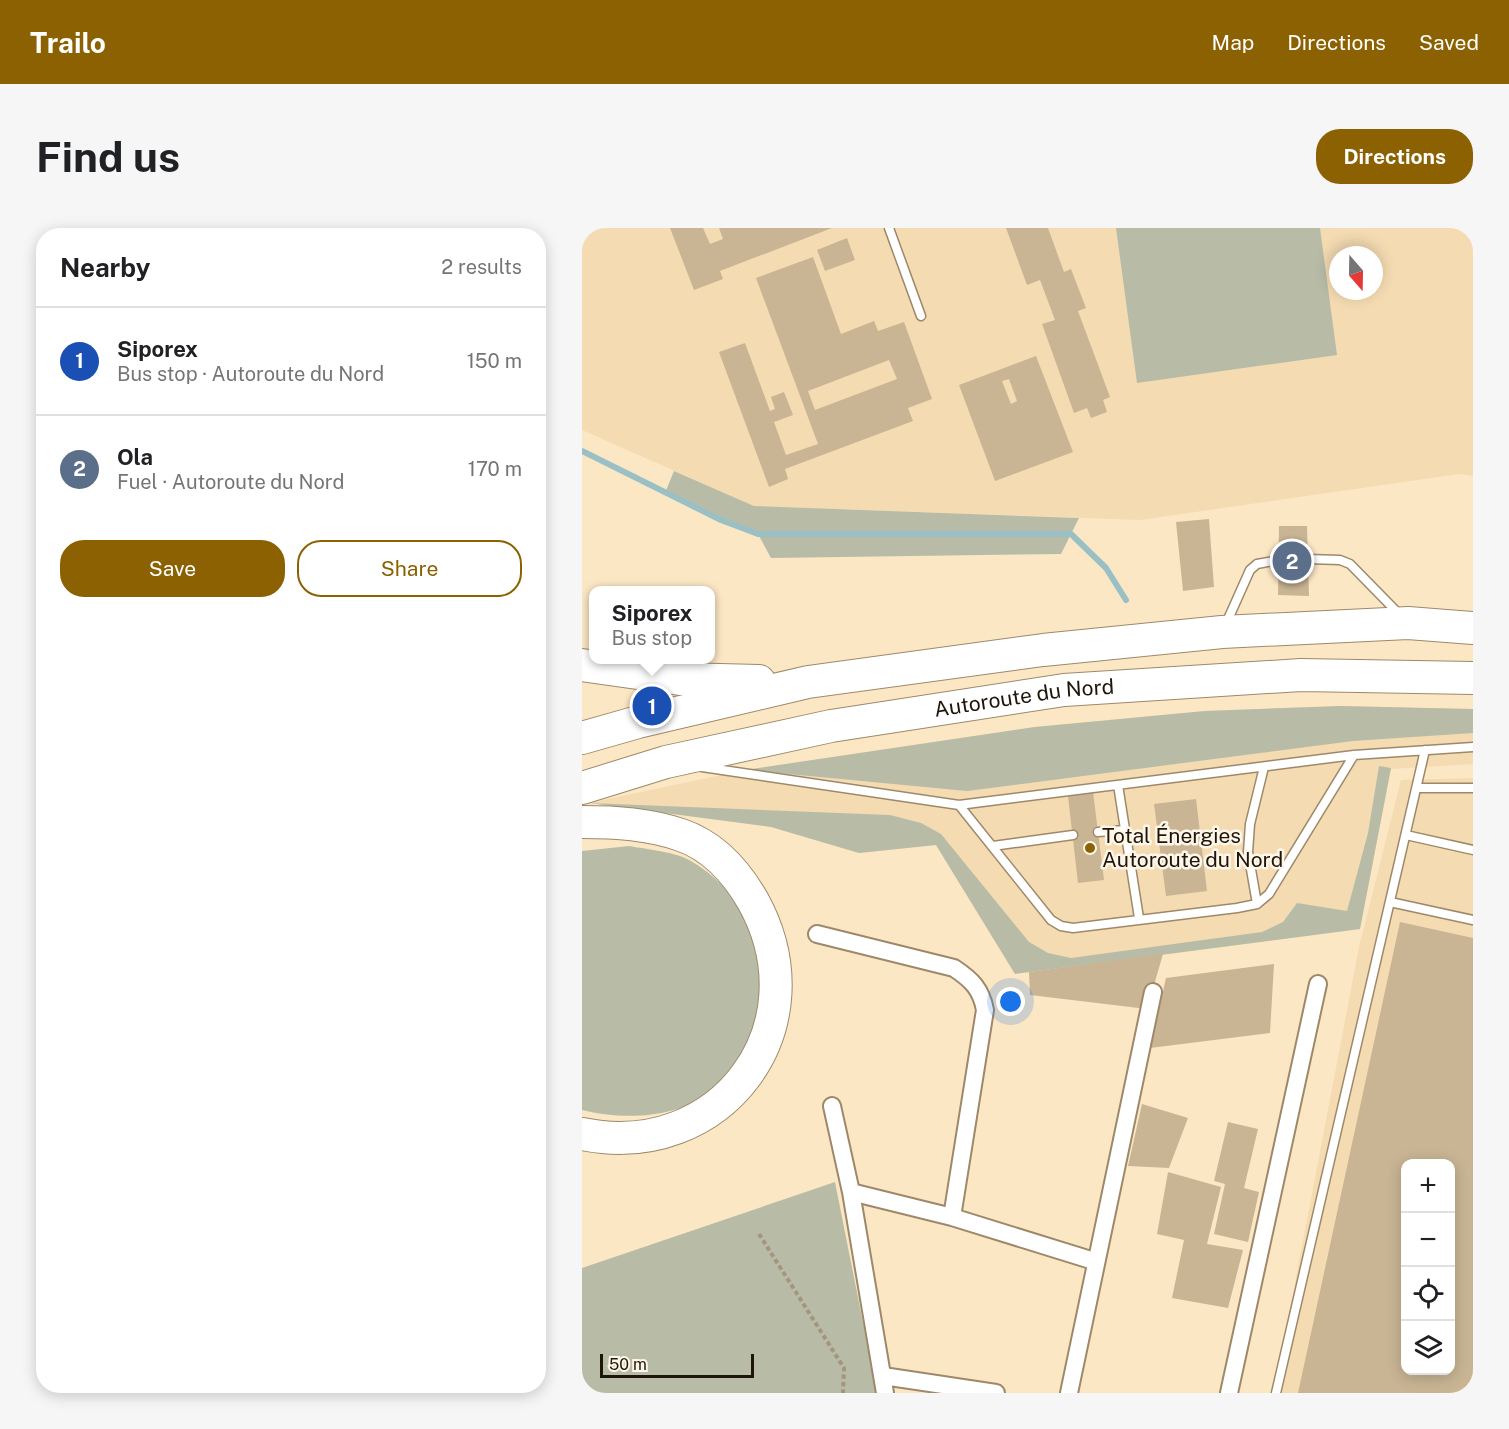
<!DOCTYPE html>
<html lang="en">
<head>
<meta charset="utf-8">
<style>
  body { margin:0; font-family:"Public Sans",sans-serif; background:#f6f6f6; color:#202124 }
  .controls { position:absolute; right:18px; bottom:18px; display:grid; overflow:hidden; border-radius:12px; box-shadow:0 3px 15px #0003 }
  .controls button { width:54px; height:54px; display:grid; place-items:center; padding:0; border:0; border-bottom:2px solid #e0e0e0; background:#fff; color:#202124; font:30px sans-serif }
  .compass { position:absolute; left:747px; top:18px; width:54px; height:54px; border-radius:50%; background:#fff; box-shadow:0 3px 15px #0003; rotate:160deg }
  .scale { position:absolute; left:18px; bottom:15px; width:154px; box-sizing:border-box; padding-left:6px; border:3px solid #1e160a; border-top:0; font-size:16px; line-height:21px; white-space:nowrap; color:#1e160a; -webkit-text-stroke:4px #fef6e8; paint-order:stroke }
  .you { position:absolute; left:429px; top:774px; width:21px; height:21px; margin:-15px; border:4px solid #fff; border-radius:50%; background:#1a73e8; box-shadow:0 0 0 9px #1a73e833 }
  .badge { display:grid; place-items:center; width:39px; height:39px; border-radius:50%; background:#8b6102; color:#fff; font-size:20px; font-weight:700 }
  .pin { position:absolute; translate:-50% -50%; border:3px solid #fff; box-shadow:0 2px 6px #0006 }
  .popup { position:absolute; left:7px; top:358px; width:126px; height:78px; box-sizing:border-box; display:grid; place-content:center; border-radius:12px; background:#fff; filter:drop-shadow(0 2px 4px #0005); font-size:20px; white-space:nowrap; color:#757577 }
  .popup b { font-size:22px; color:#202124 }
  .popup::after { content:''; position:absolute; left:50%; top:100%; margin-left:-12px; border:12px solid transparent; border-top-color:#fff }
  .list { margin:0; padding:0; list-style:none }
  h2 { display:flex; justify-content:space-between; align-items:center; height:78px; margin:0; padding:0 24px; font-size:26px }
  h2 small { font-size:20px; font-weight:400; color:#757577 }
  .list li { display:grid; grid-template-columns:39px 1fr auto; gap:18px; align-items:center; box-sizing:border-box; height:108px; padding:0 24px; border-top:2px solid #e0e0e0 }
  .list b { display:block; font-size:22px; white-space:nowrap }
  .list p { margin:0; font-size:20px; white-space:nowrap; color:#757577 }
  .list em { font-size:20px; font-style:normal; color:#757577 }
  .actions { display:flex; gap:12px; padding:18px 24px }
  .actions a { flex:1; padding:14px 0; border:2px solid #8b6102; border-radius:24px; text-align:center; font-size:21px; color:#8b6102 }
  .actions .main { background:#8b6102; color:#fff }
  .icon { flex:none; width:33px; height:33px; fill:none; stroke:currentColor; stroke-width:2; stroke-linecap:round; stroke-linejoin:round }
  .map { position:relative; flex:none; width:891px; height:1165px; overflow:hidden; border-radius:24px }
  header { display:flex; align-items:center; gap:36px; box-sizing:border-box; height:84px; padding:0 30px; background:#8b6102; color:#fff }
  header strong { font-size:28px }
  nav { display:flex; gap:33px; margin-inline-start:auto; font-size:21px }
  .intro { display:flex; align-items:center; justify-content:space-between; box-sizing:border-box; height:144px; padding:0 36px }
  h1 { margin:0; font-size:42px }
  .button { padding:15px 27px; border-radius:24px; background:#8b6102; color:#fff; font-size:21px; font-weight:700 }
  main { display:flex; gap:36px; padding:0 36px }
  aside { flex:1; background:#fff; border-radius:24px; box-shadow:0 3px 15px #0003 }
  .map>svg:first-child { display:block }
</style>
</head>
<body>
<header>
<strong>Trailo</strong>
<nav><a>Map</a><a>Directions</a><a>Saved</a></nav>
</header>
<div class="intro"><h1>Find us</h1><a class="button">Directions</a></div>
<main>
<aside>
<h2>Nearby<small>2 results</small></h2>
<ul class="list">
<li><span class="badge" style="background:#1a4fb4">1</span><div><b>Siporex</b><p>Bus stop · Autoroute du Nord</p></div><em>150 m</em></li>
<li><span class="badge" style="background:#5c6f8a">2</span><div><b>Ola</b><p>Fuel · Autoroute du Nord</p></div><em>170 m</em></li>
</ul>
<div class="actions"><a class="main">Save</a><a>Share</a></div>
</aside>
<div class="map">
<svg width="891" height="1165" viewBox="0 0 891 1165">
  <rect width="100%" height="100%" fill="#fce7c5"/>
  <path fill="#f4dbb2" fill-rule="evenodd" d="M0 0H891V248L877 246 558 292 172 278 0 202ZM756 27H792V63H756Z
    M758 478 891 481V536L809 541 778 701 433 746 354 617 277 625 189 599 7 575 163 542 453 499 623 483Z
    M891 550V1165H692L777 719 819 552ZM824 936H868V1142H824Z"/>
  <path fill="#b8bca7" d="M534 0H738L755 127 555 155Z
    M92 243 172 278 497 290 479 326 189 330 176 306 83 265Z
    M758 478 891 481V505L771 513 385 563 163 542 453 499 623 483Z
    M797 538 809 540 778 701 433 746 354 617 277 625 189 599 7 575 308 587 339 595 359 606 447 714 466 725 489 730 680 704 701 694 715 675 765 683 786 605Z
    M47 618C63 621 95 624 109 633 183 676 203 774 148 841 142 848 135 860 128 865 92 891 40 892 0 882V623Z
    M253 954 295 1165H0V1040Z"/>
  <g fill="none" stroke-linecap="round" stroke-linejoin="round">
    <path stroke="#9ac0c5" stroke-width="6" d="M0 223 139 292 176 306H489L524 340 544 372"/>
  </g>
  <path fill="#c9b594" fill-rule="evenodd" d="M88 0H121L128 16 141 11 137 0H250L138 43 141 51 112 62Z
    M424 0H466L482 44 489 41 504 80 496 83 528 169 521 172 525 184 509 190 505 180 492 185 460 96 473 92 458 52 445 57Z
    M265 10 273 32 243 43 235 22Z
    M231 29 259 106 292 93 296 103 322 94 350 171 326 180 331 193 203 241 206 251 187 259 137 124 163 115 188 183 193 181 189 169 202 164 211 187 192 194 204 227 236 216 174 50ZM307 132 315 151 233 182 226 163Z
    M454 128 491 224 413 253 377 157ZM427 151 435 173 429 176 420 153Z
    M627 291 632 359 601 363 594 294Z
    M697 298H725L727 368 696 367Z
    M511 564 522 652 496 655 486 568Z
    M614 571 625 663 584 668 572 576Z
    M818 694 891 710V1165H716ZM824 936H868V1142H824Z
    M581 726 565 781 448 767 447 744Z
    M692 736 688 805 568 820 584 750Z
    M560 876 606 890 587 940 546 938Z
    M646 894 676 901 662 960 677 964 666 1014 632 1006 643 956 632 953Z
    M586 944 639 959 625 1016 661 1022 646 1080 590 1070 602 1012 575 1006Z"/>
  <g fill="none" stroke-linecap="round" stroke-linejoin="round">
    <defs>
      <path id="service" d="M307 0 339 88
        M725 331 758 332 768 336 819 388
        M643 398 668 342 675 336 697 332
        M120 539 377 577 772 527 891 519
        M536 557 557 690
        M835 560H891
        M377 577 469 692 479 698 491 700 655 680 675 676 687 666 772 527
        M516 604 543 602
        M824 607 891 622
        M411 618 491 607
        M808 674 891 692
        M675 676 666 624 668 596 682 539
        M694 1165 843 522"/>
      <path id="minor" d="M235 706 372 740C390 752 399 761 403 782L370 989
        M250 878 269 964 303 1165
        M269 964 370 989 512 1033
        M301 1148 414 1165
        M487 1165 571 764
        M647 1165 736 756"/>
      <g id="motorway">
        <path d="M0 437 98 451 177 453"/>
        <path d="M0 510 56 494 226 454 461 422 640 404 826 395 891 400"/>
        <path id="s1" d="M0 560 84 534 249 498 482 462 719 447 891 450"/>
        <path d="M0 594C34 594 67 596 99 607 131 618 155 645 171 673 241 799 139 935 0 906"/>
      </g>
    </defs>
    <use href="#service" stroke="#9d896a" stroke-width="11"/>
    <use href="#minor" stroke="#9d896a" stroke-width="20"/>
    <use href="#motorway" stroke="#9d896a" stroke-width="34"/>
    <path stroke="#a5957c" stroke-width="4" stroke-dasharray="4.5 3" stroke-linecap="butt" d="M177 1006 262 1140 261 1165"/>
    <use href="#service" stroke="#fff" stroke-width="8"/>
    <use href="#minor" stroke="#fff" stroke-width="16"/>
    <use href="#motorway" stroke="#fff" stroke-width="32"/>
  </g>
  <circle fill="#8b6102" stroke="#fef6e8" stroke-width="2" cx="508" cy="620" r="6"/>
  <g text-anchor="middle" stroke-width="5" stroke-linejoin="round" paint-order="stroke">
    <g font-size="21" fill="#1e160a" stroke="#fef6e8">
      <text dy="7" stroke="none"><textPath href="#s1" startOffset="452">Autoroute du Nord</textPath></text>
    </g>
    <g font-size="21" fill="#1e160a" stroke="#fef6e8" text-anchor="start">
      <text x="520" y="615">Total Énergies<tspan x="520" dy="24">Autoroute du Nord</tspan></text>
    </g>
  </g>
</svg>
<div class="controls">
<button>+</button>
<button>−</button>
<button><svg class="icon" aria-label="locate" viewBox="0 0 24 24"><circle cx="12" cy="12" r="6"/><path d="M12 2v4M12 18v4M2 12h4M18 12h4"/></svg></button>
<button><svg class="icon" aria-label="layers" viewBox="0 0 24 24"><path d="M12 4l9 5-9 5-9-5zM3 14l9 5 9-5"/></svg></button>
</div>
<svg class="compass" viewBox="-18 -18 36 36"><path d="M0-13l5 13h-10z" fill="#e53935"/><path d="M0 13l5-13h-10z" fill="#757577"/></svg>
<div class="scale">50 m</div>
<div class="you"></div>
<div class="pin badge" style="left:70px;top:478px;background:#1a4fb4">1</div>
<div class="popup"><b>Siporex</b>Bus stop</div>
<div class="pin badge" style="left:710px;top:333px;background:#5c6f8a">2</div>
</div>
</main>
</body>
</html>
